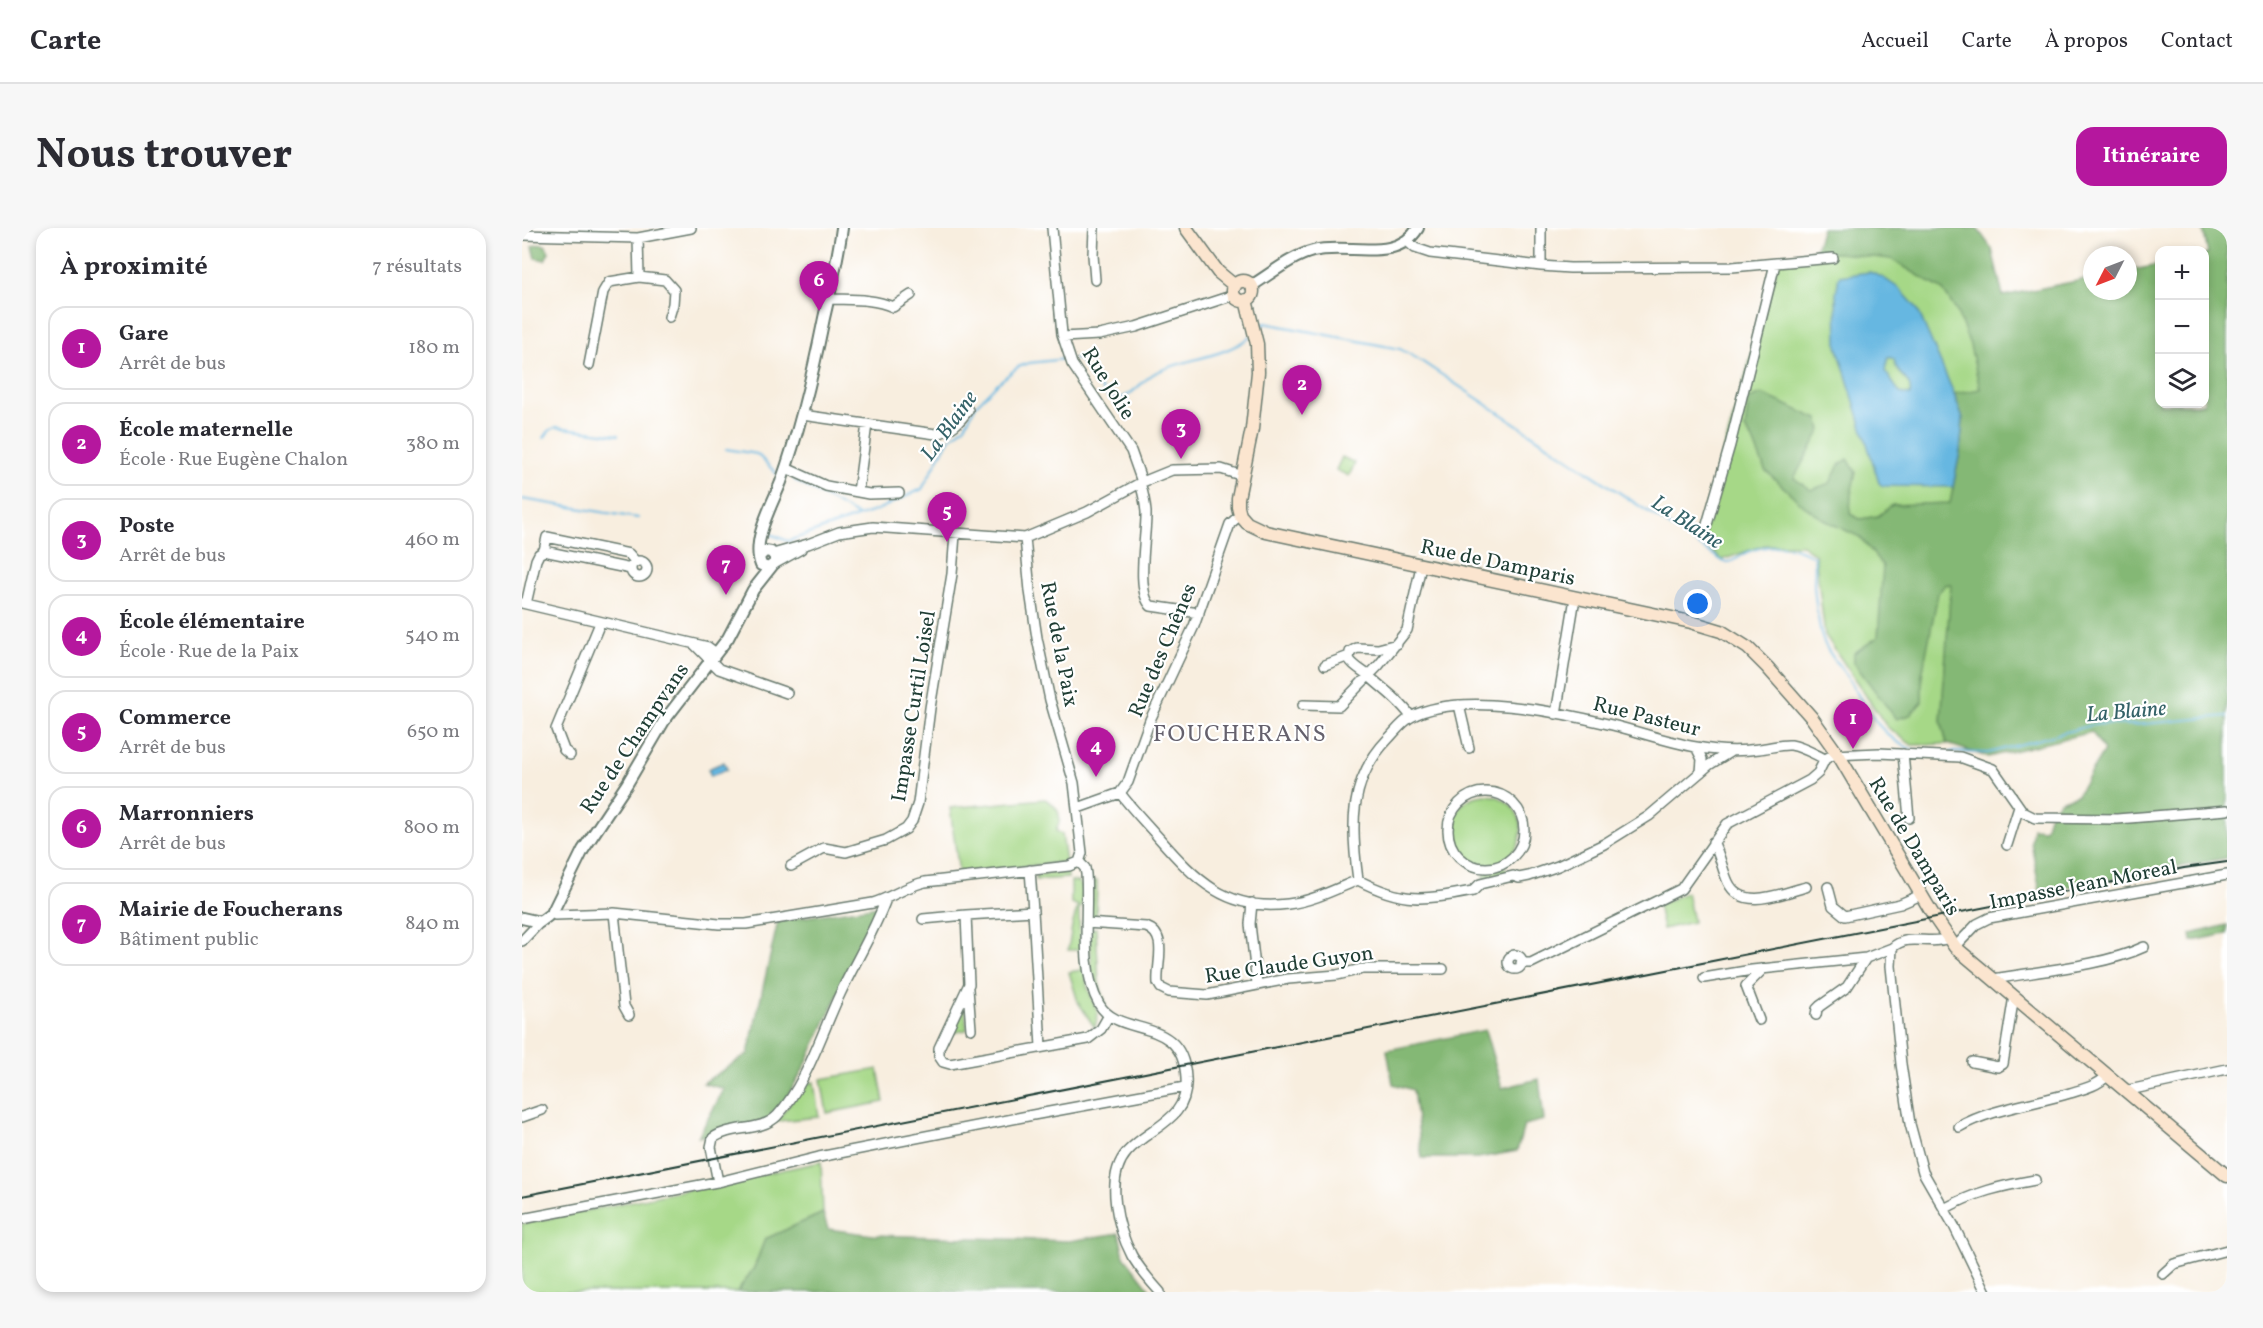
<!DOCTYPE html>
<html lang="fr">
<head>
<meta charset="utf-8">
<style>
  body { margin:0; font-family:Vollkorn,serif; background:#f7f7f7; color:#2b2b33 }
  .controls { position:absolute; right:18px; top:18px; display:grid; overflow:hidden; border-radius:12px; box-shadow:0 3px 9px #0003 }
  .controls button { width:54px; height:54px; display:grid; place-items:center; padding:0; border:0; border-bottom:2px solid #e1e1e2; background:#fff; color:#2b2b33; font:30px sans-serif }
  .compass { position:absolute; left:1561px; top:18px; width:54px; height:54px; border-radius:50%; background:#fff; box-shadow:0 3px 9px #0003; rotate:228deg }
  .you { position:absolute; left:1176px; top:376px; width:21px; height:21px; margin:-15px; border:4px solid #fff; border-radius:50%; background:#1a73e8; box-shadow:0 0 0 9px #1a73e833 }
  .badge { display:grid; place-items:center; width:39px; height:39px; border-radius:50%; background:#b5179e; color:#fff; font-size:20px; font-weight:700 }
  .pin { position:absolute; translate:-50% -50px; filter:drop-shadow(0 2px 3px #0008) }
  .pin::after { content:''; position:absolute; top:32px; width:21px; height:18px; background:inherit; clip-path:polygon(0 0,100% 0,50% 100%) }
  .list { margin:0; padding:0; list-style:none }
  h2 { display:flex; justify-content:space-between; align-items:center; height:78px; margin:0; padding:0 24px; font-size:26px }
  h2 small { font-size:20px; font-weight:400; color:#7c7c81 }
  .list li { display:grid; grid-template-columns:39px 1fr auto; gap:18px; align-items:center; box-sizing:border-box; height:84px; margin:0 12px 12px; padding:0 12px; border:2px solid #e1e1e2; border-radius:18px }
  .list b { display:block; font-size:22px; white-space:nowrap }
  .list p { margin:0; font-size:20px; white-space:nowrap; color:#7c7c81 }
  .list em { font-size:20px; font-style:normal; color:#7c7c81 }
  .icon { flex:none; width:33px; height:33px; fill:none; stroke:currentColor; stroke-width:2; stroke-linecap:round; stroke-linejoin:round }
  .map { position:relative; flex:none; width:1705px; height:1064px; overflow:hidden; border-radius:18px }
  header { display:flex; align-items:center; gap:36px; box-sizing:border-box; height:84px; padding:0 30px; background:#fff; border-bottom:2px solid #e1e1e2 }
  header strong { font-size:28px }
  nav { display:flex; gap:33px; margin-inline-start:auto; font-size:21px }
  .intro { display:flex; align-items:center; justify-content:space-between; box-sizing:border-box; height:144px; padding:0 36px }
  h1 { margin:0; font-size:42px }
  .button { padding:15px 27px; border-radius:18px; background:#b5179e; color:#fff; font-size:21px; font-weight:700 }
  main { display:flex; gap:36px; padding:0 36px }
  aside { flex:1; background:#fff; border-radius:18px; box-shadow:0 3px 9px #0003 }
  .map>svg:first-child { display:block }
</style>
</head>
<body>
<header>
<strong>Carte</strong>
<nav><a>Accueil</a><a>Carte</a><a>À propos</a><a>Contact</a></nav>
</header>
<div class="intro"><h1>Nous trouver</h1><a class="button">Itinéraire</a></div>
<main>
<aside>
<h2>À proximité<small>7 résultats</small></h2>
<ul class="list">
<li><span class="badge">1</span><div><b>Gare</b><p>Arrêt de bus</p></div><em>180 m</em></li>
<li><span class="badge">2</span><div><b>École maternelle</b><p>École · Rue Eugène Chalon</p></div><em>380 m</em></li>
<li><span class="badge">3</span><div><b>Poste</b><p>Arrêt de bus</p></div><em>460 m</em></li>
<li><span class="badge">4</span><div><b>École élémentaire</b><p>École · Rue de la Paix</p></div><em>540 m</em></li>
<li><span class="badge">5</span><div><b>Commerce</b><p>Arrêt de bus</p></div><em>650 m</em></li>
<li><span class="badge">6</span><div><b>Marronniers</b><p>Arrêt de bus</p></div><em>800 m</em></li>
<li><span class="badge">7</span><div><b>Mairie de Foucherans</b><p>Bâtiment public</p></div><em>840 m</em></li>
</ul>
</aside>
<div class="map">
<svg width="1705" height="1064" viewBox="0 0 1705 1064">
  <rect width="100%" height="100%" fill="#fff"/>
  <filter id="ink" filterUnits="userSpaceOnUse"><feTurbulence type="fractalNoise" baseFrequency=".0167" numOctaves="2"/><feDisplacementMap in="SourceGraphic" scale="12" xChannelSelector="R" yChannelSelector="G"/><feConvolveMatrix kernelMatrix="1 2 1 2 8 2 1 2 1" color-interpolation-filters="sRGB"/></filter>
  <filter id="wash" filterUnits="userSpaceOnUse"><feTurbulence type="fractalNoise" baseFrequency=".008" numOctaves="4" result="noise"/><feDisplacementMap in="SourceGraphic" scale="24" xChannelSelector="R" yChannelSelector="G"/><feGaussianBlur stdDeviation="1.35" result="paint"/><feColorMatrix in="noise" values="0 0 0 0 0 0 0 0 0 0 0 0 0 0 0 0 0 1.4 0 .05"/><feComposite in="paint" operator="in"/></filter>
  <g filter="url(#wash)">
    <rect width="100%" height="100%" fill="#f8eedf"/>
    <path fill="#a6d887" stroke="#628a5e" stroke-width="1.5" d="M1341 20 1384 28 1435 65 1479 168 1419 493 1425 516 1390 517 1365 499 1303 407 1293 326 1280 317H1243L1200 332 1176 310 1258 29Z
      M820 229 833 235 827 248 814 242Z
      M929 602a35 35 0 1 1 70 0a35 35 0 1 1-70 0Z
      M523 571C537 579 541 588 534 603L540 606 544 634 437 645 428 580Z
      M981 639 986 642V645L961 650 965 643Z
      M545 643 546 650 514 652V647Z
      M549 653 556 654 560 658V678L557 681 558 719 561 722 565 758 576 785 573 800 556 774 547 744 559 742 558 722H546L550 698 556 678 549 675Z
      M570 653H575L574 691 568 688Z
      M1165 664 1171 694 1141 701 1136 677Z
      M572 700H574L577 755 584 776 582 777 570 746 568 702Z
      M440 782H443L445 802 429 805Z
      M356 841 362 874 305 885 299 851Z
      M292 854 297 889 255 893 282 856Z
      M299 934 301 985 243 1011 232 1040 215 1064H0V996Z"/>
    <path fill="#84b874" stroke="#527a54" stroke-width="1.5" d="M1300 0H1455L1470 21 1481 68 1570 50V63H1606V43L1637 37 1638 176H1682V27L1686 26 1681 0H1705V630L1518 664 1509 614 1511 600 1523 601 1529 582 1538 573 1555 567 1582 523 1570 504 1466 529 1425 516 1419 493 1429 356 1423 357 1416 365 1400 447V474L1388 487 1374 491 1332 435V425L1356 409 1361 338 1338 309 1304 293 1282 278 1243 242 1231 212 1223 201 1227 171 1240 166 1296 191 1299 202 1272 250 1289 262 1308 255 1317 237 1326 231 1334 244 1329 266 1328 286 1338 291 1356 288 1370 277 1428 275 1438 224 1441 191 1432 166 1458 161 1448 117 1435 84 1421 62 1369 31 1317 25H1292Z
      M20 16 24 18 27 24 23 32 13 30 10 18Z
      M357 678 282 840 249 896 176 909 202 861 181 855 226 826 256 693Z
      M1705 697V706L1670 713 1669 706Z
      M963 802 980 860 1017 851 1022 892 1002 897 995 923 956 930H900L891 862 871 856 865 822Z
      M301 985 306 1001 351 1007 547 1013 597 1005 602 1028 630 1064H215L232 1040 243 1011Z"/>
    <path fill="#66b7e1" stroke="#427a8a" stroke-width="1.5" fill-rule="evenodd" d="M1348 44 1360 49 1378 61 1395 80 1430 161 1441 191 1438 224 1431 259 1361 258 1357 255 1315 118 1314 66 1317 48ZM1366 129 1372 131C1374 150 1391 149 1388 167L1378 165 1363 143Z
      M202 534 205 541 189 548 186 541Z"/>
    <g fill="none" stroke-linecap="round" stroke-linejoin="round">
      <path stroke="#66b7e1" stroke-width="2" d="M739 99 743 95 878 121 896 131 1202 334C1212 335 1216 329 1224 325 1244 315 1273 316 1292 329 1294 339 1292 347 1292 357 1293 369 1297 401 1301 412 1305 424 1317 437 1324 447 1343 477 1359 513 1395 523
        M552 130 557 132 586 169C606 177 617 154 633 145 663 130 702 130 729 108
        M22 210 27 203 34 199 96 207
        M204 221 235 226 255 246
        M272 252 335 287
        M0 271 116 290
        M246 305 266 313 355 282 400 261 426 213 443 198 454 177 476 155 496 139 507 135 543 131
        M1428 524 1466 525 1574 496 1611 497 1705 488"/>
    </g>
  </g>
  <g filter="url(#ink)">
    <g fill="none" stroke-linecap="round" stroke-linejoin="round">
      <defs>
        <path id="minor" d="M530 0 540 106 550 136 609 223 620 254
          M572 0 571 27 573 52
          M1019 0V38
          M0 7 116 10 169 0
          M116 10 117 49
          M885 13 893 20 908 25 1019 38 1048 40 1210 39 1311 30
          M307 71C329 72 350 70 371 79L389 67
          M541 109 577 107 614 99 712 67
          M67 137 81 64 87 54 117 49 143 52 152 62 151 76 147 89
          M280 187 414 206C430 202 437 195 446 182
          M264 240 304 258 347 266 377 265
          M618 255C621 264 623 274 624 284 625 306 613 363 629 378L677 385
          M336 264 345 196
          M718 287 708 296 672 398 628 492 606 554 598 565C610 581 624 595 637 610 674 652 705 684 766 676 791 673 814 661 836 652 882 676 902 672 951 663L958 656 991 648 997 650 1007 648 1036 638 1082 616 1127 588 1187 537 1208 524
          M1184 300 1208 217 1253 36
          M503 310 508 363 515 410 528 472 552 555 560 625 557 634
          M22 323 25 309 107 326 114 334
          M22 323 109 341
          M251 326 286 316 317 304 351 299 503 310 565 284 618 255 650 242 699 241 721 248
          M109 341a8 8 0 1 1 16 0a8 8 0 1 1-16 0Z
          M252 336 279 321
          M0 375 186 419 194 425
          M4 376 14 332 17 326 22 323
          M172 416 197 441 265 465
          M875 416 856 421 835 420 828 424 827 431C833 440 841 442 848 449 862 462 879 473 889 489
          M803 437 827 428
          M781 477 817 478 857 437 885 402 899 338
          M937 477 947 520
          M1034 486 1053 370
          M1174 519 1180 531 1179 544
          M1381 526 1387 590
          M48 527 42 522 34 501 78 395
          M926 602a38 38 0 1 1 76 0a38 38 0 1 1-76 0Z
          M556 580 598 565
          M1191 614C1198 626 1200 641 1206 654 1220 684 1260 665 1284 659
          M1485 617 1497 579
          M557 634 563 640 564 646C567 685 557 741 577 776 597 811 661 786 664 850 667 893 628 898 605 924 582 950 596 1001 610 1028 618 1041 628 1053 638 1064
          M269 638 302 620 324 624 364 612 384 601 390 593 396 575 408 480 430 346 433 306
          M508 642 511 683
          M836 652C829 600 826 552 866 511 873 504 880 494 889 489 937 463 1038 484 1090 497 1118 504 1146 514 1174 519 1195 523 1216 524 1237 521 1248 520 1259 516 1269 517 1281 519 1292 526 1303 531
          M1306 659 1311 678 1323 688 1378 676 1399 667
          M730 675 728 696 735 756
          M92 685 102 778 107 787
          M33 687 92 685 197 696H224L351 675C369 670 384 658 403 654L547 638 557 634
          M401 691 444 687
          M564 695 624 699C647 707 634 737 636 755L639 760 647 764 685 767 766 751 815 747 840 741H921
          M1426 710C1407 718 1387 704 1370 720L1369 738 1379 836 1388 896 1401 944 1432 998 1464 1064
          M0 713 18 694
          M1433 719 1455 696 1467 690 1705 647
          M986 734a7 7 0 1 1 14 0a7 7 0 1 1-14 0Z
          M999 735H1009L1159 661 1205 596 1288 552 1296 545 1303 531 1311 527 1357 525 1438 529 1471 541 1501 584 1513 590 1595 591 1705 582
          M1182 750 1230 742 1344 730 1370 720
          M1471 751C1517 743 1581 738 1622 719
          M446 761 449 801
          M1294 787 1295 781 1298 778 1325 759 1344 730
          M1237 792 1224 758 1241 741
          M519 819 511 683 444 687 447 756 417 820V828L421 834 428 836 566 811 579 801 587 787
          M1450 834 1476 839 1481 836 1492 768
          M1604 864 1607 862 1705 841
          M0 889 20 882
          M1437 899C1468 881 1512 876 1548 865 1561 861 1575 858 1585 848
          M196 954 189 919 191 910C210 897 239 904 255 888 284 857 300 804 318 766 333 734 352 704 364 671
          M1422 981C1453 964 1479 958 1513 952
          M0 991 200 953 297 929 511 887 663 859
          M1641 1046 1652 1036 1705 1022"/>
        <path id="tertiary" d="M729 58C749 46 768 29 791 23 825 14 874 36 896 0
          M237 329 243 323 249 324 253 329V335L246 340 239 337C229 313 250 277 259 254 278 201 291 145 302 90 309 60 316 30 320 0
          M31 683 61 622 105 556 142 493 206 410 231 362 250 338
          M0 690 18 694 26 688"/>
        <path id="secondary" d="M664 0 696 44 713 58
          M711 63a10 10 0 1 1 20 0a10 10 0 1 1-20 0Z
          M724 72 735 116 736 144 730 201 716 270V279L718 287 725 295 744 304 1169 394 1199 403 1226 420 1245 439 1290 490 1317 528 1413 690 1433 719 1705 948"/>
      </defs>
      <use href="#minor" stroke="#6b7b70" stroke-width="12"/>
      <use href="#tertiary" stroke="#6b7b70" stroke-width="14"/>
      <use href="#secondary" stroke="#6b7b70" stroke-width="15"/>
      <use href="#minor" stroke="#fff" stroke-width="9"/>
      <use href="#tertiary" stroke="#fff" stroke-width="10"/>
      <use href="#secondary" stroke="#fbe5cf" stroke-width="12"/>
      <path stroke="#1f3d34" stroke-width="2" d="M0 968 1662 640 1705 634"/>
    </g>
  </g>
  <g text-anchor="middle" stroke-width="4.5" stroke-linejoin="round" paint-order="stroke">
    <g font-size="21" fill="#1f3d34" stroke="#fff">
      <text transform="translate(587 155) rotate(58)" y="7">Rue Jolie</text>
      <text transform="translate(976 334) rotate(12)" y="7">Rue de Damparis</text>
      <text transform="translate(538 416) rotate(79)" y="7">Rue de la Paix</text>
      <text transform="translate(640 422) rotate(-67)" y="7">Rue des Chênes</text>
      <text transform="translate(391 478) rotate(-81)" y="7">Impasse Curtil Loisel</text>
      <text transform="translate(1125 488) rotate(14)" y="7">Rue Pasteur</text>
      <text transform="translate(112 510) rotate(-56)" y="7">Rue de Champvans</text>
      <text transform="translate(1393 618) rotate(59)" y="7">Rue de Damparis</text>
      <text transform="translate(1561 656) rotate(-11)" y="7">Impasse Jean Moreal</text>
      <text transform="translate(767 736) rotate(-8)" y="7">Rue Claude Guyon</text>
    </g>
    <g font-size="22" font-style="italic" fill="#346268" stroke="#fff">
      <text transform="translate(426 197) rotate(-54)" y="8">La Blaine</text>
      <text transform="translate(1166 293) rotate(33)" y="8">La Blaine</text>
      <text transform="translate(1604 482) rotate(-5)" y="8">La Blaine</text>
    </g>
    <g font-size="24" letter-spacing="1.5" fill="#65616d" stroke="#fff">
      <text x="718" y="513">FOUCHERANS</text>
    </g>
  </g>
</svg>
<div class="controls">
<button>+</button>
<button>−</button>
<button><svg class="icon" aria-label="layers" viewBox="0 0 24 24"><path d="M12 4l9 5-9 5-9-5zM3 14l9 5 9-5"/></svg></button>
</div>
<svg class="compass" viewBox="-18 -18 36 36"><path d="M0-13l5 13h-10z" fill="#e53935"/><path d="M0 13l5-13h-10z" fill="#7c7c81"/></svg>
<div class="you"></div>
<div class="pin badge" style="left:1331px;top:521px">1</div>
<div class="pin badge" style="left:780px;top:187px">2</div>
<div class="pin badge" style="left:659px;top:231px">3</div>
<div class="pin badge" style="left:574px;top:549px">4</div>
<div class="pin badge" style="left:425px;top:314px">5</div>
<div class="pin badge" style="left:297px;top:83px">6</div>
<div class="pin badge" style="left:204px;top:367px">7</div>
</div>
</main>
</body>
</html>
